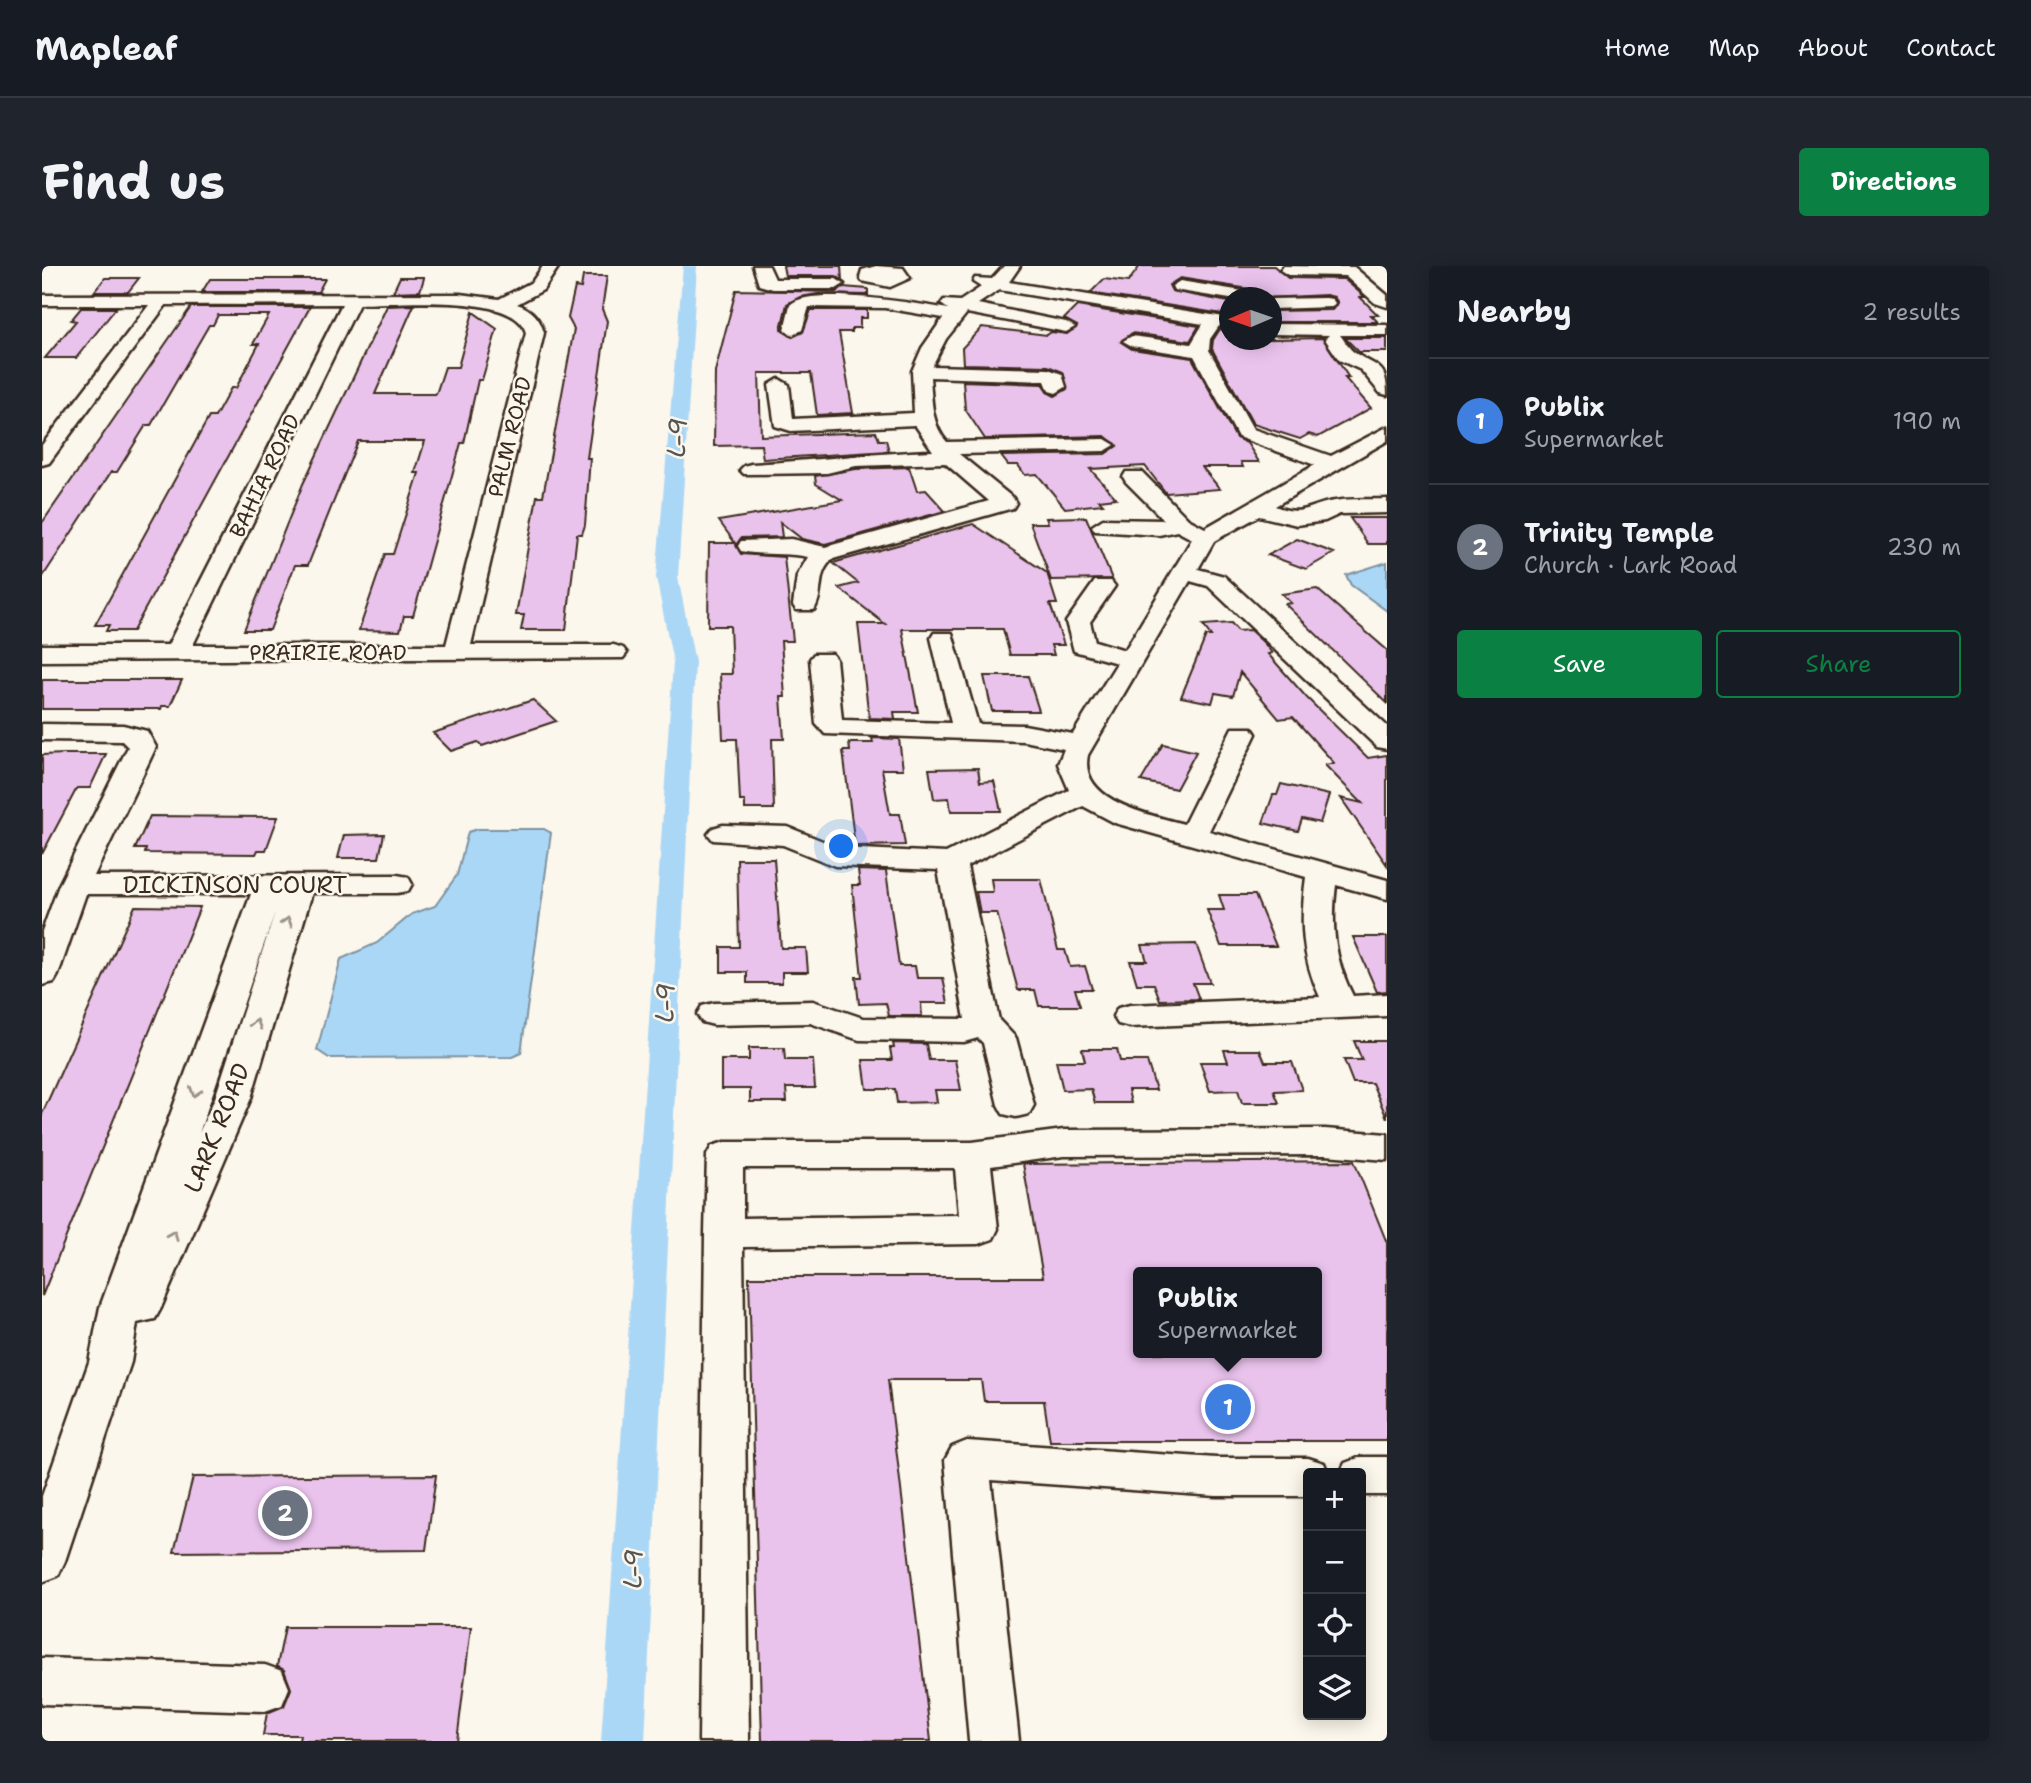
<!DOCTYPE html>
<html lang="en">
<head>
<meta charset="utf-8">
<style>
  body { margin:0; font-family:"Shantell Sans",sans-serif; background:#20242c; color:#f1f3f6 }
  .controls { position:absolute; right:21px; bottom:21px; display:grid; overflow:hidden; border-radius:7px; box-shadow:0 4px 18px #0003 }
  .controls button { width:63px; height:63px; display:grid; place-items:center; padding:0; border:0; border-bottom:2px solid #363941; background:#171b24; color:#f1f3f6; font:35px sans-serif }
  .compass { position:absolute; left:1177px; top:21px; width:63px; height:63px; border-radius:50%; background:#171b24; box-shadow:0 4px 18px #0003; rotate:268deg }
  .you { position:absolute; left:800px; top:581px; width:24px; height:24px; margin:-18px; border:5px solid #fff; border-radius:50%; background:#1a73e8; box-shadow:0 0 0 10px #1a73e833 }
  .badge { display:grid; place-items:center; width:46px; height:46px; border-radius:50%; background:#0b8043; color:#fff; font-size:23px; font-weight:700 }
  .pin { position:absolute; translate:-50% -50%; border:4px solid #fff; box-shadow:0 2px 7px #0006 }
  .popup { position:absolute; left:1091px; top:1001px; width:189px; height:91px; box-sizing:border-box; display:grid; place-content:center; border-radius:7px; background:#171b24; filter:drop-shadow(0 2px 5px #0005); font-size:23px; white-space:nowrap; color:#9ea1a6 }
  .popup b { font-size:26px; color:#f1f3f6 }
  .popup::after { content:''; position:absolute; left:50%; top:100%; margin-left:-14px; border:14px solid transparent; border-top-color:#171b24 }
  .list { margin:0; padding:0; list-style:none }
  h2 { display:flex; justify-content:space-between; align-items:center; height:91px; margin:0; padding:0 28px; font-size:30px }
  h2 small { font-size:23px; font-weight:400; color:#9ea1a6 }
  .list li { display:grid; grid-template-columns:46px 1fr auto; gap:21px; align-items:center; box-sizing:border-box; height:126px; padding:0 28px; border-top:2px solid #363941 }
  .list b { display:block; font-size:26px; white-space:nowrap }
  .list p { margin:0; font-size:23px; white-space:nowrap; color:#9ea1a6 }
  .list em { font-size:23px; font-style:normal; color:#9ea1a6 }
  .actions { display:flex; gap:14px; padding:21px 28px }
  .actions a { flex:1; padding:16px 0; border:2px solid #0b8043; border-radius:7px; text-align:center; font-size:24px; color:#0b8043 }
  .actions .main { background:#0b8043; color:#fff }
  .icon { flex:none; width:38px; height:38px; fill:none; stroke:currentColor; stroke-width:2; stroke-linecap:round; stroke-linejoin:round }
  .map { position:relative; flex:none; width:1345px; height:1475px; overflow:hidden; border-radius:7px }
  header { display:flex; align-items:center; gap:42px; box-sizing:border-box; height:98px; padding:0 35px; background:#171b24; border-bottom:2px solid #363941 }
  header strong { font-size:33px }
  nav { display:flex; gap:38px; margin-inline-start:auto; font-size:24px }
  .intro { display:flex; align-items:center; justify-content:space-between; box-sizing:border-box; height:168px; padding:0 42px }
  h1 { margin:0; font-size:49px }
  .button { padding:18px 32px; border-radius:7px; background:#0b8043; color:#fff; font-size:24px; font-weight:700 }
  main { display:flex; gap:42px; padding:0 42px }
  aside { flex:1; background:#171b24; border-radius:7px; box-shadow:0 4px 18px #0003 }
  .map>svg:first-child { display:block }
</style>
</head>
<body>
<header>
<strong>Mapleaf</strong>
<nav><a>Home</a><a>Map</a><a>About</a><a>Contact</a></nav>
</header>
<div class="intro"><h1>Find us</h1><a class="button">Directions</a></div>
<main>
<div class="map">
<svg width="1345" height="1475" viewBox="0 0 1345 1475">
  <rect width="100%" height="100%" fill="#fbf7ec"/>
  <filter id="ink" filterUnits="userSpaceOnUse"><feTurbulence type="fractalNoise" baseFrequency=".0143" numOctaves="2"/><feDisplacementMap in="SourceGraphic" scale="14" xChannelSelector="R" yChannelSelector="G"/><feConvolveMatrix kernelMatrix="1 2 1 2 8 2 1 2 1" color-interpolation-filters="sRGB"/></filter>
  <g filter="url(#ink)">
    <path fill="#abd7f6" stroke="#7e92a0" stroke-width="2" d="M1345 296V345L1309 319 1304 309Z
      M436 563H502L509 567 479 787 470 791 287 792 275 784 299 693 335 677 370 648 393 640 415 609 426 566Z"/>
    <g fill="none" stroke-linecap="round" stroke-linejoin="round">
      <path fill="#abd7f6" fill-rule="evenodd" d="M641 0H655L636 311 653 396 603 1475H559L631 396 614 311Z"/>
    </g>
    <path fill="#eac3ed" stroke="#3b2a1e" stroke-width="2" fill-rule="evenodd" d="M741 0H799L800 14 794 10H743Z
      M1098 0H1232L1246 12 1302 13 1323 31H1318L1336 49H1329L1336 56H1229V45L1290 44 1296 37 1292 31 1284 29 1224 32 1213 24 1138 12 1127 19 1130 25 1187 36V49L1048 27 1062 13 1086 16Z
      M541 10H565L560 43 565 55 545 192H548L543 259 540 268H535L524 364H479L482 349H474L495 230H501L532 63 526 52 533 21 539 22Z
      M358 11H382V12L378 25 351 26Z
      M63 12H97L86 26H52Z
      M168 13H283L276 26H160Z
      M801 21 826 23V29L776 28 758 31 745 38 739 63 750 71 761 66 769 44H825V52H818V62H810V66H797L811 147 775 149 769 107H717L719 170 834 166 837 174H844L847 185 721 193 719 179 672 180 673 106 694 24 794 26Z
      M372 39 333 128H394L403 101H416L431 46 455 63 440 114H436L422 177H419L371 350H362L358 365 317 364 343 288H351L377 207H373L383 175H316L266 299H253L228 364H202L261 218 345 40Z
      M1035 40 1157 60 1148 75 1090 67 1079 76 1090 83 1150 92 1194 172 1205 177 1217 196H1199L1201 201H1160L1178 223 1124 227 1103 200 1048 203 1074 232 1057 234 1061 238 1023 242 995 208 983 209 976 199H966L959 190 1063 188 1075 180 1063 170 943 173 923 143 921 115 1001 118 1005 126 1013 130 1025 123 1021 106 1006 100 921 98 920 82 940 61 1005 69 1009 66 1025 68 1035 60 1022 53Z
      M149 41H268L91 365H64L67 359H53L167 151H173L189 122H194L217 78H211L227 49H176L171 59H167L109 159H104L75 206H69L0 312V257Z
      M39 42H74L34 92H3L34 55 29 54Z
      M1178 63 1187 65V74L1281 72 1307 112H1303L1329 142 1276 171 1267 168 1258 173 1211 158 1170 83 1171 74Z
      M1303 72H1345V86H1317Z
      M867 201 875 225 884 224 903 245 783 278 760 273 738 256 740 271 699 272 694 279 699 288 742 291 751 375H739L743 431H739L742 473H730L732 543H703V535H698L695 473H681L678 408H690L688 360H666L667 277H693L677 255 800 234 774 218 773 210 814 203Z
      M1044 251 1070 313 1009 314 988 257H1006L1004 252Z
      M1308 252H1345V278H1326Z
      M931 258 1005 307 1015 338H1008L1022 379H1009L1012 389H968L961 363H860L876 446H852L853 453 827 452 816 358H843L797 322 816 317 791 297Z
      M1255 273 1292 287 1264 303 1226 289Z
      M1275 323 1345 384V437L1243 338 1249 337 1240 328Z
      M1189 357 1196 365 1208 364 1222 377 1230 387 1226 388 1265 432 1326 492 1345 489V599L1299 532 1320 537 1283 499 1292 497 1251 451 1237 453 1198 406 1191 430 1173 427 1170 437 1139 431 1164 370H1169L1161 359Z
      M942 410H986L997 445H950Z
      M0 414H140L128 440H120L119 443H0Z
      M491 434 514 455 440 480 436 476 409 485 391 467Z
      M830 472 857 473 861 503H840L848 548H858L863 579 813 580 801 485H808L807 477H831Z
      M1121 478 1154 486 1134 523 1099 515Z
      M23 488H64L48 522H35L0 588V489Z
      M936 502 938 516 952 515 959 545H909L907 532 892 533 887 503Z
      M1239 518 1287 529 1278 557 1260 553 1256 565 1221 557 1231 529H1235Z
      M108 550 236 551 224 584H216L214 588 103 587 104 583H93Z
      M342 568 337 592H296L302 569Z
      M695 593H732L739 682H764L766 706H740V717H705V706H679V681H697Z
      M816 604 844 605 857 700H873L875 712H901L906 737H879L880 750H847L844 737 817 738 814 711H820L810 619H818Z
      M949 613H999L1016 684H1023L1028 701 1043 700 1050 723H1033L1038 740H997L993 724H976L955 647H938L934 626H951Z
      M1177 629H1213L1234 680H1179L1165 644H1182Z
      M93 640 158 641 0 1030V848Z
      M1311 671H1345V725L1335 726Z
      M1154 678 1168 717H1151L1157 733 1118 734 1112 718H1095L1088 695H1105L1100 679Z
      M1312 775H1345V852L1330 817H1311L1302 794H1320Z
      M851 777 884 778 887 794H913L919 824H893L895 836 855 837 853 823H825L821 794H850L848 782H852Z
      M707 782H742L743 794H771L773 822H744L745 836H708V823H679V794H707Z
      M1040 783H1075L1078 795H1105L1114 824H1086L1089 837H1053L1049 823 1021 824 1014 795H1043Z
      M1182 784H1218L1223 796H1250L1260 824 1232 825 1237 837H1200L1196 824 1168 825 1158 796H1186Z
      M1312 895 1345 977V1175H1008L1002 1135H942L939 1114H846L889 1475H720L707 1011H1001L981 898ZM1097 1006H1275V1087H1097Z
      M394 1209 384 1284 132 1286 151 1211Z
      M243 1361H429L415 1475H257L258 1469H221L225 1447 242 1440 249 1423 242 1404 235 1400Z"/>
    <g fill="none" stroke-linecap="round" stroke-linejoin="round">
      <defs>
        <path id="minor" d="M501 0H517L501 24 475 38C490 43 498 52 502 67L429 379H572L581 382 585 387 581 392 0 395V379H126L300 38 124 39 7 197 0 199V179L107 39H0V29L418 28 457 33 490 16ZM317 38C352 38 475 26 484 67L404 379H151Z
          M711 0H727L733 13H794L802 18 794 23H731L717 19Z
          M834 0 861 2 868 12 848 21 820 15 818 11 820 4Z
          M962 0H978L967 16 1188 52V62L1177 60 1168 73 1167 84 1211 163 1289 190 1345 161V175L1233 240C1263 252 1267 238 1293 235 1310 232 1328 234 1345 233V247L1298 248 1283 255 1255 259 1217 250 1172 275 1156 303 1182 310 1345 460V483L1335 481 1166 320 1148 315 1046 489C1036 536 1110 549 1142 558L1190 462H1210L1214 468 1167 565 1345 614V633L1294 619C1289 660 1292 693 1311 730L1345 728V750L1088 761 1076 758 1071 750 1076 742 1088 739 1278 731C1259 690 1258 655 1264 611L1073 557 1041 540 925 600 957 754 974 772 992 839 987 848 974 851 961 848 956 839 941 777 936 772 922 776 817 774 768 757 672 759 660 756 655 748 660 740 672 737 771 735 821 752 923 753 896 604 793 600 741 579 671 574 666 568 671 562 681 559 746 561 798 582 904 587 1027 524 1016 498 1022 483 982 475 783 468 774 458 768 393 772 388H790L794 393 800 454 909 457 889 372 892 367H910L936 458 982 459 1031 468 1075 397 1032 385 1024 356 1053 315H1069L1073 320 1048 356 1053 375 1083 384 1150 273 1135 265 1117 269 1053 265 1050 260 1061 253 1122 254 1084 216 1081 211 1084 206H1100L1146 253 1163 262 1273 199 1196 171 1152 90 1090 80 1081 75 1090 70 1149 78 1161 58 957 24 936 38 1024 56 1033 61 1024 66 925 47 904 73 890 100 1006 103 1020 108 1024 121 1014 127 1007 125 1003 115 888 111C890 134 889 158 905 176L1063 173 1073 179 1063 185 917 188 971 232 974 237 971 242 791 293C773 308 783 327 772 344H754L751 339 755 310 766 291C744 286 721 290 699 285L696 280 699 275 749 273 783 281 947 235 903 197 814 200 785 207 702 208 698 204 702 200 709 198C770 195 830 187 891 185L873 159 749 165 733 160 727 119 737 113 747 119 751 153 872 147 870 105 880 82 901 52 843 42 767 41 760 64 751 69 742 64 748 39C766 19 878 38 906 43L899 38 902 34 918 35 939 21 931 16 933 12 950 13Z
          M1242 0 1312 1 1345 29V41L1333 37 1303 10 1246 9 1238 4Z
          M1138 15 1213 27 1221 32 1188 33 1132 24 1130 20Z
          M1284 32 1290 33 1293 37 1290 41 1230 43V33Z
          M1230 58 1345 59V69H1298C1302 74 1307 83 1313 87 1335 102 1345 97 1345 129L1338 127 1319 104 1297 94 1283 73 1287 69 1230 68Z
          M0 458 81 459 105 465 114 481 52 610 355 609 366 611 370 618 366 625 355 627H270L209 832 119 1042 113 1053 95 1057 89 1096 23 1295 16 1310 0 1316V1230L47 1096 58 1041 209 628H44L16 709 12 716 0 719V665L17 619 86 481 80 475 0 474ZM233 646 173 832 157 867Z
          M1283 863 1345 868V894L1283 889 1022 890 949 900 956 963 951 973 937 978 701 981 707 1475H657L663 967 665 889 670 880 683 876H930L1022 864ZM701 902H913L917 949 701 952Z
          M925 1175 1174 1192H1266L1282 1197 1286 1207H1266V1230H1174L949 1214 977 1475H927L903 1194 910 1181Z
          M1319 1191H1345V1229H1319V1207H1298L1303 1197Z
          M0 1392 223 1399 240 1405 247 1422 240 1439 223 1445 0 1438Z"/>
      </defs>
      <use href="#minor" stroke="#3b2a1e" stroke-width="5"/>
      <use href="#minor" fill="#fbf7ec" fill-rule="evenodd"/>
    </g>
    <defs><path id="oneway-chevron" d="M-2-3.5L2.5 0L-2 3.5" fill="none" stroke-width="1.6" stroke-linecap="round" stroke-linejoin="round" transform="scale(1.75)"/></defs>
    <g stroke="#9b9085">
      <use href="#oneway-chevron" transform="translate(245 656) rotate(-73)"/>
      <use href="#oneway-chevron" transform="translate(214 758) rotate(-73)"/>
      <use href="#oneway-chevron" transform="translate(153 826) rotate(109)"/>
      <use href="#oneway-chevron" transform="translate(131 969) rotate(-66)"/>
    </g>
  </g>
  <g text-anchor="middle" stroke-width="5" stroke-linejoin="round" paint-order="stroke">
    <g font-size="21" fill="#3b2a1e" stroke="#fbf7ec">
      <text transform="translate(468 171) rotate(-76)" y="7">PALM ROAD</text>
      <text transform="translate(223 210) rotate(-64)" y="7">BAHIA ROAD</text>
      <text x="286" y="394">PRAIRIE ROAD</text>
    </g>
    <g font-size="24" fill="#3b2a1e" stroke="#fbf7ec">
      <text x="193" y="627">DICKINSON COURT</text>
      <text transform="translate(175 862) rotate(-68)" y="8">LARK ROAD</text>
    </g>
    <g font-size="26" font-style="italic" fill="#575554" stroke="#fbf7ec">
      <text transform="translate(635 172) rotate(-86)" y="9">L-9</text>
      <text transform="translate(623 737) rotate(-87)" y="9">L-9</text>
      <text transform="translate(591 1303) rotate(-87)" y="9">L-9</text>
    </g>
  </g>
</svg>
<div class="controls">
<button>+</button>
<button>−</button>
<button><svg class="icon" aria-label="locate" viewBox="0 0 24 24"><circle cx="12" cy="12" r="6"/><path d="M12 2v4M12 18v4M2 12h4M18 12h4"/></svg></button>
<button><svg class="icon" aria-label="layers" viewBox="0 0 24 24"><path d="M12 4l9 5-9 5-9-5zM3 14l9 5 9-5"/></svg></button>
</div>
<svg class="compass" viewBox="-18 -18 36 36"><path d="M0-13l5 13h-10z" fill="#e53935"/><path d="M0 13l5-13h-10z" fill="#9ea1a6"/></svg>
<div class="you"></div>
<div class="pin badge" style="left:1186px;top:1141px;background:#3f7fe0">1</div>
<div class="popup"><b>Publix</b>Supermarket</div>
<div class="pin badge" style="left:243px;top:1247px;background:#6b7280">2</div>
</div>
<aside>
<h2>Nearby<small>2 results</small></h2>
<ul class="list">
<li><span class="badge" style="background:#3f7fe0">1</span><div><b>Publix</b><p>Supermarket</p></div><em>190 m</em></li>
<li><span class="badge" style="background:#6b7280">2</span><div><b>Trinity Temple</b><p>Church · Lark Road</p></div><em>230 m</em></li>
</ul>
<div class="actions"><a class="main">Save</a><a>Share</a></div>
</aside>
</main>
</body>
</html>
